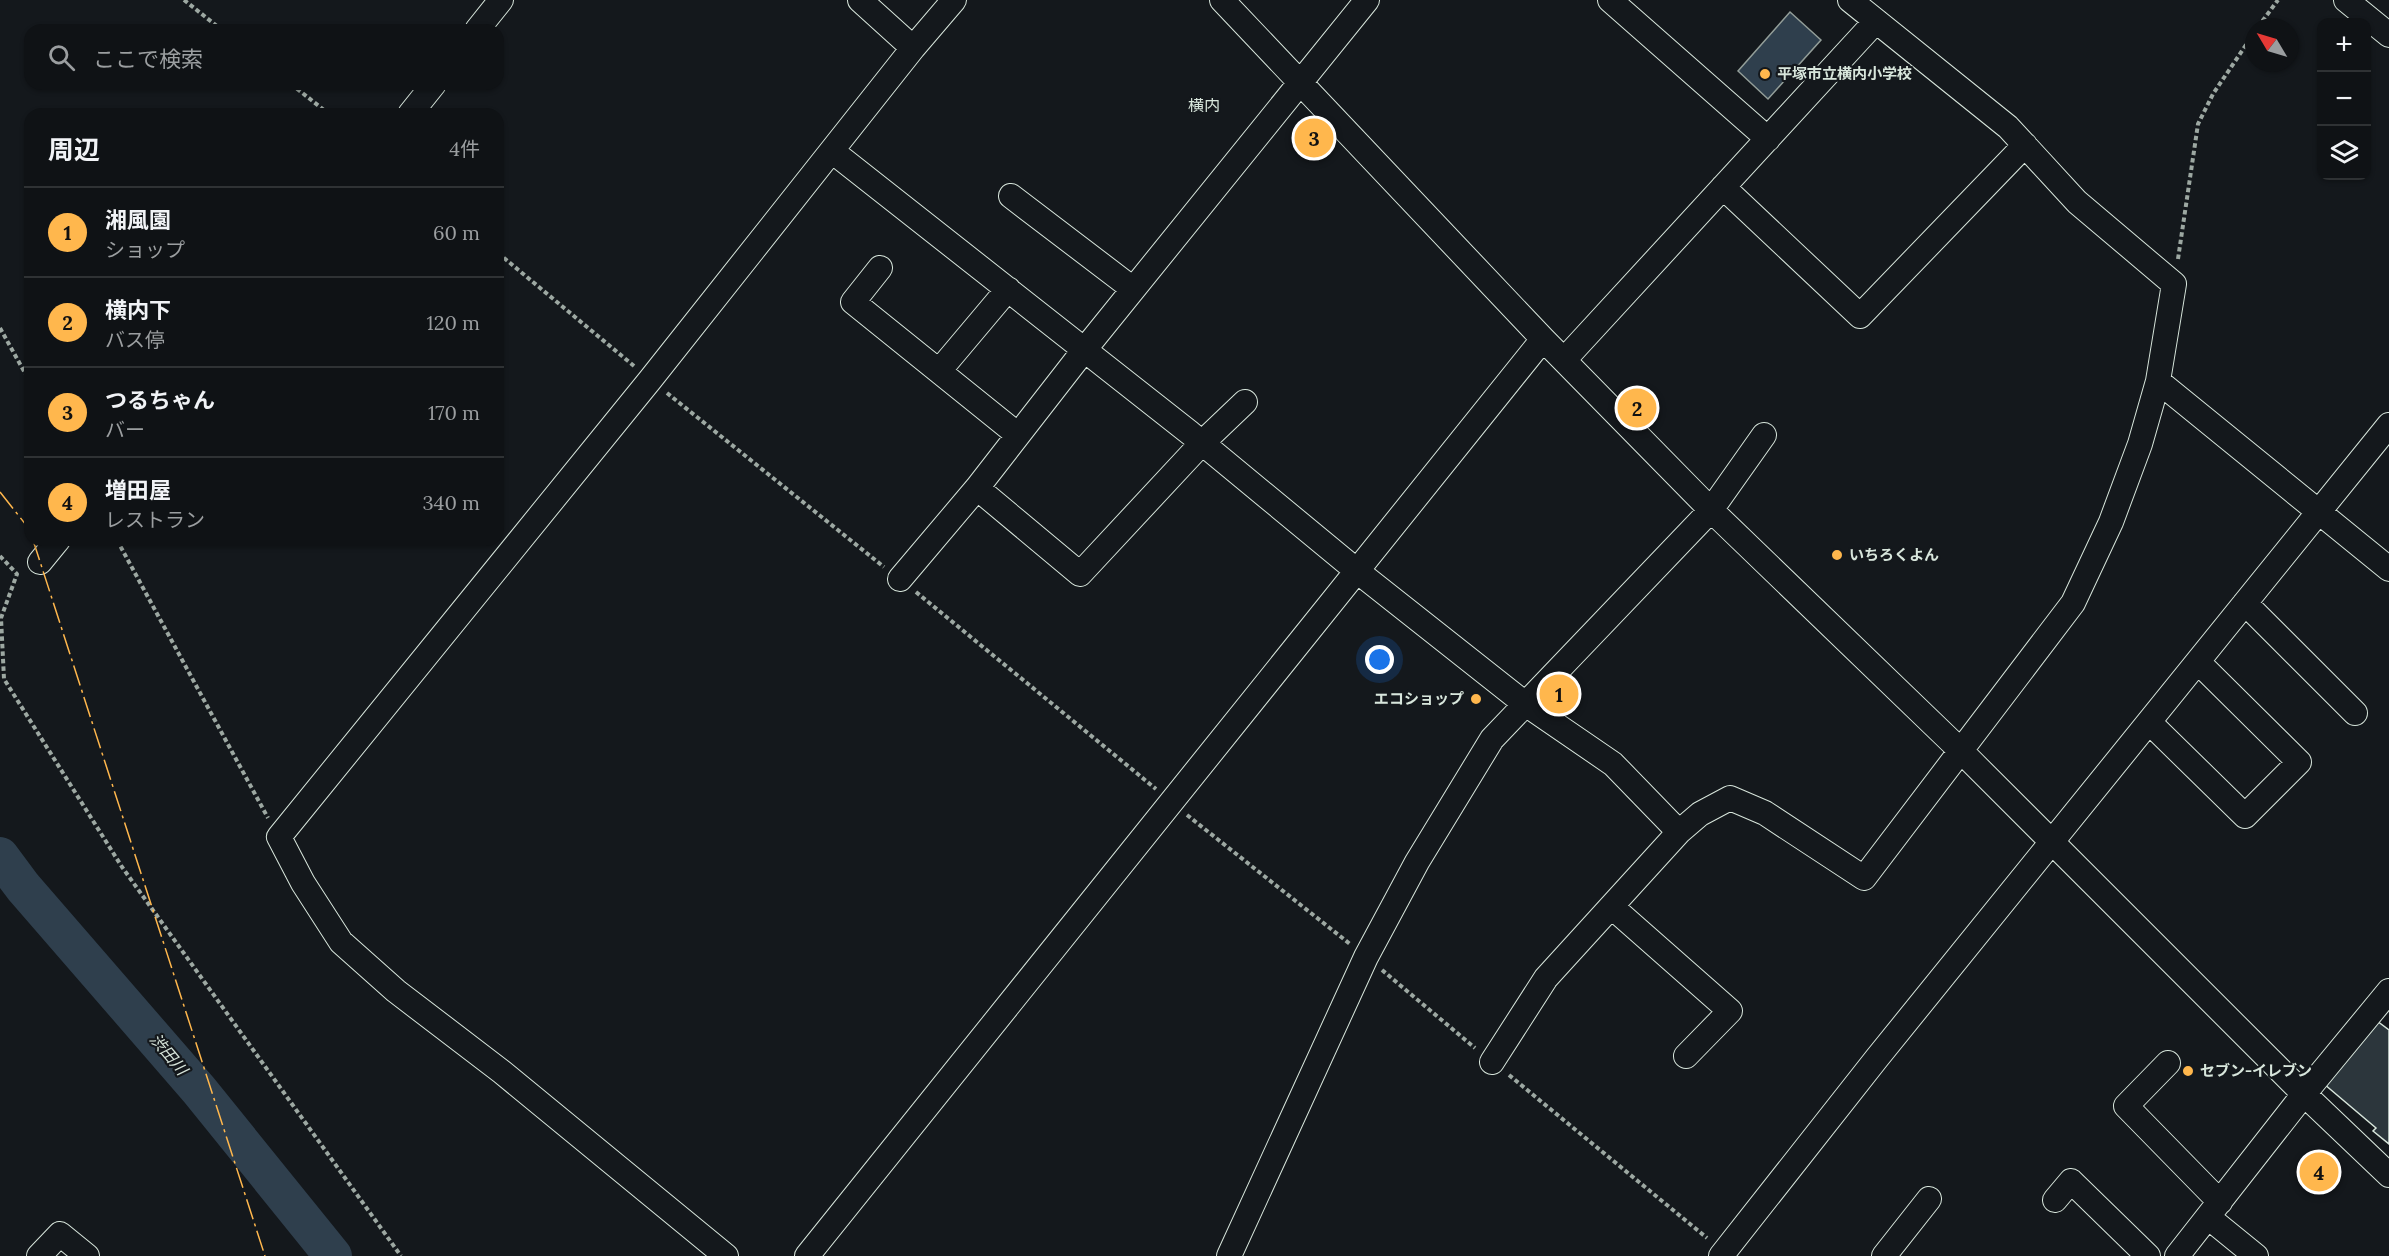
<!DOCTYPE html>
<html lang="ja">
<head>
<meta charset="utf-8">
<style>
  body { margin:0; font-family:Lora,"Noto Sans JP",serif; background:#181b1e; color:#f1f3f6 }
  .controls { position:absolute; right:18px; top:18px; display:grid; overflow:hidden; border-radius:12px; box-shadow:0 2px 4px #0004 }
  .controls button { width:54px; height:54px; display:grid; place-items:center; padding:0; border:0; border-bottom:2px solid #2f3234; background:#0f1215; color:#f1f3f6; font:30px sans-serif }
  .compass { position:absolute; left:2245px; top:18px; width:54px; height:54px; border-radius:50%; background:#0f1215; box-shadow:0 2px 4px #0004; rotate:308deg }
  .you { position:absolute; left:1380px; top:660px; width:21px; height:21px; margin:-15px; border:4px solid #fff; border-radius:50%; background:#1a73e8; box-shadow:0 0 0 9px #1a73e833 }
  .badge { display:grid; place-items:center; width:39px; height:39px; border-radius:50%; background:#ffb74d; color:#111; font-size:20px; font-weight:700 }
  .pin { position:absolute; translate:-50% -50%; border:3px solid #fff; box-shadow:0 2px 6px #0006 }
  .list { margin:0; padding:0; list-style:none }
  h2 { display:flex; justify-content:space-between; align-items:center; height:78px; margin:0; padding:0 24px; font-size:26px }
  h2 small { font-size:20px; font-weight:400; color:#9b9ea0 }
  .list li { display:grid; grid-template-columns:39px 1fr auto; gap:18px; align-items:center; box-sizing:border-box; height:90px; padding:0 24px; border-top:2px solid #2f3234 }
  .list b { display:block; font-size:22px; white-space:nowrap }
  .list p { margin:0; font-size:20px; white-space:nowrap; color:#9b9ea0 }
  .list em { font-size:20px; font-style:normal; color:#9b9ea0 }
  .icon { flex:none; width:33px; height:33px; fill:none; stroke:currentColor; stroke-width:2; stroke-linecap:round; stroke-linejoin:round }
  .map { position:relative; flex:none; width:2389px; height:1256px; overflow:hidden }
  .search { position:absolute; background:#0f1215; box-shadow:0 2px 4px #0004; left:24px; top:24px; width:480px; height:66px; display:flex; align-items:center; gap:15px; box-sizing:border-box; padding:0 21px; border-radius:18px; color:#9b9ea0; font-size:22px }
  .panel { position:absolute; background:#0f1215; box-shadow:0 2px 4px #0004; left:24px; top:108px; width:480px; height:438px; border-radius:18px }
  .map>svg:first-child { display:block }
</style>
</head>
<body>
<div class="map">
<svg width="2389" height="1256" viewBox="0 0 2389 1256">
  <rect width="100%" height="100%" fill="#14181c"/>
  <path fill="#2f3f4d" stroke="#939e99" stroke-width="1.5" d="M1790 12 1821 40 1768 99 1738 71Z"/>
  <g fill="none" stroke-linecap="round" stroke-linejoin="round">
    <path stroke="#2f3f4d" stroke-width="38" d="M0 856 23 887 199 1090 333 1256"/>
  </g>
  <path fill="#2c363c" stroke="#d8e6dc" stroke-width="1.5" d="M2377 1021 2389 1030V1144L2373 1131 2376 1128 2324 1084Z"/>
  <g fill="none" stroke-linecap="round" stroke-linejoin="round">
    <defs>
      <path id="minor" d="M860 0 913 48
        M1222 0 1543 339 1711 510 1960 750 2304 1094 2389 1175
        M1610 0 1768 139
        M1850 0 2008 127 2077 202 2174 284 2158 381 2389 569
        M2346 0 2389 35
        M477 30 501 0
        M410 114 434 84
        M832 151 1190 433 1357 571 1524 703 1613 764 1679 832
        M1723 187 1860 316 2025 145
        M1011 196 1133 289
        M880 268 853 302 1018 435
        M1564 360 1876 21
        M939 371 1008 289
        M977 488 1080 574 1202 443 1245 402
        M40 562 58 540
        M900 579 977 488 1085 349 1367 0
        M2245 603 2355 713
        M2149 722 2245 816 2299 762 2198 662
        M1612 907 1730 1011 1686 1056
        M1492 1062 1546 978 1679 832 1700 814 1730 798 1765 813 1864 878 2073 603 2111 522 2140 444 2158 381
        M2168 1063 2126 1106 2220 1202
        M2055 1200 2071 1181 2148 1256
        M2208 1217 2256 1256
        M39 1256 60 1234 87 1256
        M726 1256 502 1072 396 991 341 942 303 883 279 837 650 380 913 48 954 0
        M807 1256 1543 339
        M1229 1256 1366 957 1417 862 1492 739 1711 510 1764 435
        M1721 1256 1877 1058 2389 425
        M1884 1256 1929 1199
        M2177 1256 2304 1094 2389 991"/>
    </defs>
    <use href="#minor" stroke="#d8e6dc" stroke-width="26"/>
    <path stroke="#9da8a2" stroke-width="4" stroke-dasharray="4.5 3" stroke-linecap="butt" d="M184 0 222 30
      M2258 27 2278 0
      M291 84 329 114
      M498 253 634 366
      M2178 259 2198 124 2213 94 2254 33
      M0 328 30 382
      M667 393 884 567
      M117 540 268 818
      M0 556 17 574 1 618 4 679 122 867 401 1256
      M916 592 1156 789
      M1187 815 1350 944
      M1382 970 1475 1048
      M1509 1075 1707 1238"/>
    <use href="#minor" stroke="#14181c" stroke-width="24"/>
    <path stroke="#ffb74d" stroke-width="1.5" stroke-dasharray="21 4.5 3 4.5" stroke-linecap="butt" d="M0 492 30 530
      M33 540 265 1256"/>
  </g>
  <g fill="#ffb74d" stroke="#14181c" stroke-width="2">
    <circle cx="1765" cy="74" r="6"/>
    <circle cx="1837" cy="555" r="6"/>
    <circle cx="1476" cy="699" r="6"/>
    <circle cx="2188" cy="1071" r="6"/>
  </g>
  <g text-anchor="middle" stroke-width="4.5" stroke-linejoin="round" paint-order="stroke">
    <g font-size="15" font-weight="bold" fill="#d8e6dc" stroke="#14181c" text-anchor="start">
      <text x="1777" y="79">平塚市立横内小学校</text>
      <text x="1849" y="560">いちろくよん</text>
      <text x="1464" y="704" text-anchor="end">エコショップ</text>
      <text x="2200" y="1076">セブン-イレブン</text>
    </g>
    <g font-size="16" fill="#d8e6dc" stroke="#14181c">
      <text x="1204" y="111">横内</text>
    </g>
    <g font-size="16" font-style="italic" fill="#d8e6dc" stroke="#14181c">
      <text transform="translate(169 1054) rotate(50)" y="6">渋田川</text>
    </g>
  </g>
</svg>
<div class="controls">
<button>+</button>
<button>−</button>
<button><svg class="icon" aria-label="layers" viewBox="0 0 24 24"><path d="M12 4l9 5-9 5-9-5zM3 14l9 5 9-5"/></svg></button>
</div>
<svg class="compass" viewBox="-18 -18 36 36"><path d="M0-13l5 13h-10z" fill="#e53935"/><path d="M0 13l5-13h-10z" fill="#9b9ea0"/></svg>
<div class="you"></div>
<div class="pin badge" style="left:1559px;top:694px">1</div>
<div class="pin badge" style="left:1637px;top:408px">2</div>
<div class="pin badge" style="left:1314px;top:138px">3</div>
<div class="pin badge" style="left:2319px;top:1172px">4</div>
<div class="search"><svg class="icon" aria-label="search" viewBox="0 0 24 24"><circle cx="10" cy="10" r="6"/><path d="M15 15l6 6"/></svg>ここで検索</div>
<section class="panel">
<h2>周辺<small>4件</small></h2>
<ul class="list">
<li><span class="badge">1</span><div><b>湘風園</b><p>ショップ</p></div><em>60 m</em></li>
<li><span class="badge">2</span><div><b>横内下</b><p>バス停</p></div><em>120 m</em></li>
<li><span class="badge">3</span><div><b>つるちゃん</b><p>バー</p></div><em>170 m</em></li>
<li><span class="badge">4</span><div><b>増田屋</b><p>レストラン</p></div><em>340 m</em></li>
</ul>
</section>
</div>
</body>
</html>
